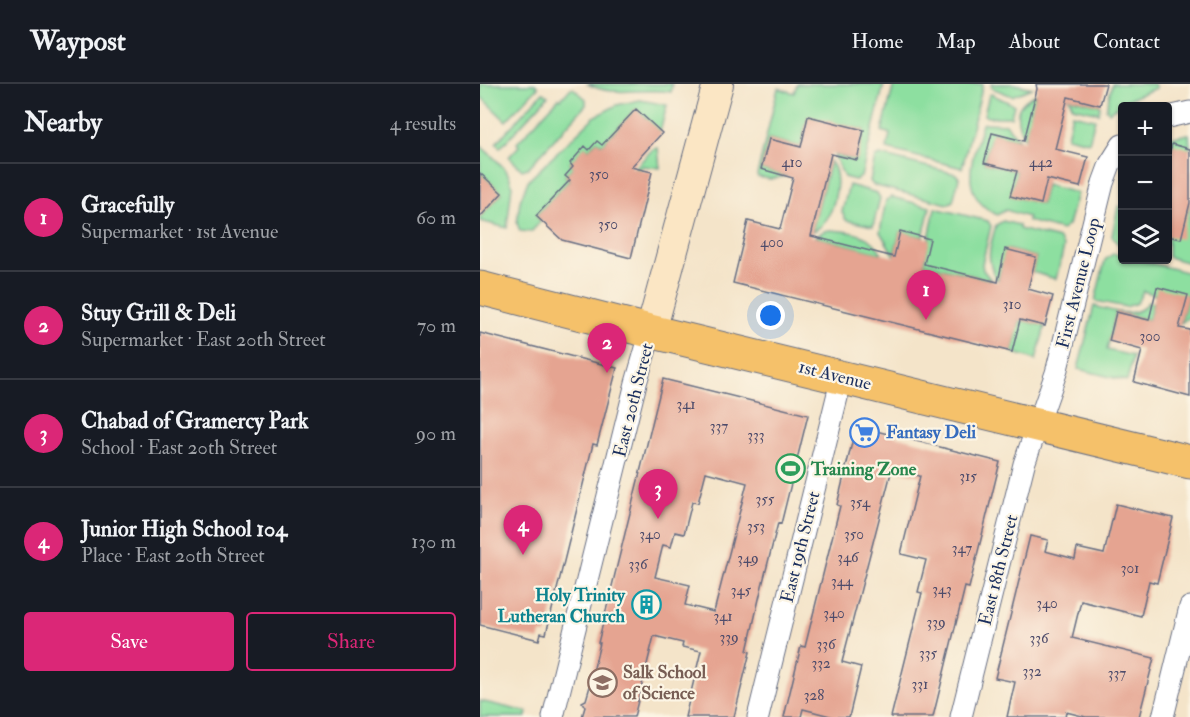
<!DOCTYPE html>
<html lang="en">
<head>
<meta charset="utf-8">
<style>
  body { margin:0; font-family:"IM FELL Double Pica",serif; background:#242831; color:#f1f3f6 }
  .controls { position:absolute; right:18px; top:18px; display:grid; overflow:hidden; border-radius:6px; box-shadow:0 2px 4px #0004 }
  .controls button { width:54px; height:54px; display:grid; place-items:center; padding:0; border:0; border-bottom:2px solid #363941; background:#171b24; color:#f1f3f6; font:30px sans-serif }
  .you { position:absolute; left:291px; top:232px; width:21px; height:21px; margin:-15px; border:4px solid #fff; border-radius:50%; background:#1a73e8; box-shadow:0 0 0 9px #1a73e833 }
  .badge { display:grid; place-items:center; width:39px; height:39px; border-radius:50%; background:#db2777; color:#fff; font-size:20px; font-weight:700 }
  .pin { position:absolute; translate:-50% -50px; filter:drop-shadow(0 2px 3px #0008) }
  .pin::after { content:''; position:absolute; top:32px; width:21px; height:18px; background:inherit; clip-path:polygon(0 0,100% 0,50% 100%) }
  .list { margin:0; padding:0; list-style:none }
  h2 { display:flex; justify-content:space-between; align-items:center; height:78px; margin:0; padding:0 24px; font-size:26px }
  h2 small { font-size:20px; font-weight:400; color:#9ea1a6 }
  .list li { display:grid; grid-template-columns:39px 1fr auto; gap:18px; align-items:center; box-sizing:border-box; height:108px; padding:0 24px; border-top:2px solid #363941 }
  .list b { display:block; font-size:22px; white-space:nowrap }
  .list p { margin:0; font-size:20px; white-space:nowrap; color:#9ea1a6 }
  .list em { font-size:20px; font-style:normal; color:#9ea1a6 }
  .actions { display:flex; gap:12px; padding:18px 24px }
  .actions a { flex:1; padding:14px 0; border:2px solid #db2777; border-radius:6px; text-align:center; font-size:21px; color:#db2777 }
  .actions .main { background:#db2777; color:#fff }
  .icon { flex:none; width:33px; height:33px; fill:none; stroke:currentColor; stroke-width:2; stroke-linecap:round; stroke-linejoin:round }
  .map { position:relative; flex:none; width:710px; height:633px; overflow:hidden }
  header { display:flex; align-items:center; gap:36px; box-sizing:border-box; height:84px; padding:0 30px; background:#171b24; border-bottom:2px solid #363941 }
  header strong { font-size:28px }
  nav { display:flex; gap:33px; margin-inline-start:auto; font-size:21px }
  main { display:flex }
  aside { flex:1; background:#171b24 }
  .map>svg:first-child { display:block }
</style>
</head>
<body>
<header>
<strong>Waypost</strong>
<nav><a>Home</a><a>Map</a><a>About</a><a>Contact</a></nav>
</header>
<main>
<aside>
<h2>Nearby<small>4 results</small></h2>
<ul class="list">
<li><span class="badge">1</span><div><b>Gracefully</b><p>Supermarket · 1st Avenue</p></div><em>60 m</em></li>
<li><span class="badge">2</span><div><b>Stuy Grill &amp; Deli</b><p>Supermarket · East 20th Street</p></div><em>70 m</em></li>
<li><span class="badge">3</span><div><b>Chabad of Gramercy Park</b><p>School · East 20th Street</p></div><em>90 m</em></li>
<li><span class="badge">4</span><div><b>Junior High School 104</b><p>Place · East 20th Street</p></div><em>130 m</em></li>
</ul>
<div class="actions"><a class="main">Save</a><a>Share</a></div>
</aside>
<div class="map">
<svg width="710" height="633" viewBox="0 0 710 633">
  <rect width="100%" height="100%" fill="#fcf5e5"/>
  <filter id="ink" filterUnits="userSpaceOnUse"><feTurbulence type="fractalNoise" baseFrequency=".0167" numOctaves="2"/><feDisplacementMap in="SourceGraphic" scale="12" xChannelSelector="R" yChannelSelector="G"/><feConvolveMatrix kernelMatrix="1 2 1 2 8 2 1 2 1" color-interpolation-filters="sRGB"/></filter>
  <filter id="wash" filterUnits="userSpaceOnUse"><feTurbulence type="fractalNoise" baseFrequency=".008" numOctaves="4" result="noise"/><feDisplacementMap in="SourceGraphic" scale="24" xChannelSelector="R" yChannelSelector="G"/><feGaussianBlur stdDeviation="1.35" result="paint"/><feColorMatrix in="noise" values="0 0 0 0 0 0 0 0 0 0 0 0 0 0 0 0 0 1.4 0 .05"/><feComposite in="paint" operator="in"/></filter>
  <g filter="url(#wash)">
    <rect width="100%" height="100%" fill="#f4e4c9"/>
    <path fill="#8ddfa0" stroke="#54877f" stroke-width="1.5" d="M0 0H55L58 3 26 37 0 12Z
      M108 0H192L191 8C163 3 132 14 108 0Z
      M317 0H404L381 93 375 96 364 93 354 71 376 76 384 46 328 33 321 63 289 55 281 85 307 92 290 95 278 93 277 91 298 4 314 9Z
      M414 0H503L482 84 407 65 410 50 402 47Z
      M511 0H534L552 4 532 12 512 4Z
      M632 0H674L676 4 649 15 629 28 626 25Z
      M91 4H93L106 15V21L48 84 42 86 29 73 39 62 37 59 79 14 81 15Z
      M63 8 68 12 20 64 16 59Z
      M511 10 534 21 531 33H507L504 31 509 11Z
      M556 10 545 56C534 34 533 21 556 10Z
      M589 14 620 21 619 29 593 23Z
      M160 16 187 21 180 48 156 25 122 61 117 57 109 66 105 63 90 79 93 83 85 92 90 96 56 132 61 137 51 148 40 147 37 139 40 117 48 97 114 33 137 21Z
      M592 30 615 35 609 58 587 53Z
      M504 39 526 40 539 56 512 49 504 79 537 87 531 112 561 120 566 101 597 109 588 141 582 146 548 137V133L526 126 517 131C476 110 493 75 502 40Z
      M709 50 710 65 688 78V54Z
      M0 61C12 73 29 84 32 101L27 144 0 137V133L22 109 0 89Z
      M178 64 180 84 163 82 151 94V88L173 65Z
      M400 71 476 90 479 94 473 117 468 120 393 101 390 97 395 73Z
      M350 77C363 91 355 124 344 139 341 143 337 145 332 148Z
      M369 101 397 109 400 114 393 142 366 136 362 128Z
      M412 113 450 123 443 153 420 148 414 171 400 148 406 116Z
      M710 119V179L688 173V152Z
      M638 122 642 123V162L637 159 632 152Z
      M455 124 508 137 511 142 502 180 503 186 511 196 444 180Z
      M523 137 539 141V145L579 155 584 163 576 195 552 188 556 173 526 165 518 196 516 195C505 174 510 163 516 141Z
      M350 146C370 147 393 150 402 170L335 153 344 147Z
      M633 170 642 171V176H659L710 189V232L701 239 708 211H675L663 207 657 219 646 223 615 217 625 176Z
      M668 218 673 219 669 236 636 228 627 266 653 272 647 297 598 285 614 222C631 226 657 237 668 218Z
      M540 236 565 242 556 276 532 268Z
      M0 617 47 628 46 633H0Z"/>
    <g id="blocks">
      <path fill="#e5a491" fill-rule="evenodd" d="M556 0H626L620 21 588 13 575 65 608 73 600 103 567 95 561 120 530 112 537 87 504 79 512 49 544 57 557 5Z
        M156 25 182 49 151 83 172 88 151 174 82 156 56 132 90 96 85 92 93 83 90 79 105 62 109 66 117 57 122 61Z
        M328 32 384 46 377 76 351 70 331 152 414 173 420 147 450 155 444 180 518 198 525 165 556 173 548 205 573 212 565 242 540 236 532 268 253 199 268 137 300 145 313 94 281 85 289 55 321 63Z
        M692 60 710 65V119L701 155 687 152V78Z
        M0 89 22 109 0 133Z
        M677 203 708 211 699 244 710 246V313L654 298 662 266 629 257 636 228 669 236Z
        M0 249 137 284 117 361 113 360 66 550 61 549 59 556 0 541Z
        M183 295 328 331 301 440 298 439 282 502 267 567 270 568 254 633H205L221 567 202 563 203 559 174 552 154 633H102L105 623 102 618 106 616 111 599 108 595 112 592 120 559H118ZM226 388 267 399 234 528 205 521 210 501 175 493 183 461 191 463 195 448 204 450 212 418 218 419Z
        M376 342 520 378 489 504 485 503 453 633H411L442 509 438 508 446 476 421 470 440 392 412 385 362 578 381 583 369 633H354L323 625 321 633H304L321 562 325 563 360 422 357 421Z
        M636 420 693 434 677 499 669 497 661 532 601 517 592 554 674 574 659 633H606L586 628 585 633H527L535 598 515 594 550 452 568 456 565 467 595 475 597 464 624 470Z"/>
    </g>
  </g>
  <g filter="url(#ink)">
    <use href="#blocks" fill-opacity="0" stroke="#676e83" stroke-width="1.5"/>
    <g fill="none" stroke-linecap="round" stroke-linejoin="round">
      <defs>
        <path id="street" d="M688 33 710 28
          M73 633 156 299 171 247
          M278 633 362 293
          M481 633 544 380 576 289 623 99 630 80 642 61
          M683 633 710 523"/>
        <path id="secondary" d="M171 247 238 0"/>
        <path id="primary" d="M0 204 149 242 710 378"/>
      </defs>
      <use href="#street" stroke="#676e83" stroke-width="23"/>
      <use href="#secondary" stroke="#676e83" stroke-width="32"/>
      <use href="#primary" stroke="#676e83" stroke-width="35"/>
      <use href="#street" stroke="#fff" stroke-width="21"/>
      <use href="#secondary" stroke="#fbe6c4" stroke-width="30"/>
      <use href="#primary" stroke="#f5c16b" stroke-width="33"/>
    </g>
  </g>
  <defs>
    <symbol id="supermarket-ring" viewBox="-11 -11 22 22"><circle r="9.5" fill="#fcf5e5" stroke="#3f7fe0" stroke-width="1.5"/><path d="M-6-5.5h2.5l.6 2H6L4.5 2H-2.5L-4.4-4H-6ZM-1.5 3.2a1.3 1.3 0 1 0 .1 0ZM3 3.2a1.3 1.3 0 1 0 .1 0Z" fill="#3f7fe0"/></symbol>
    <symbol id="stadium-ring" viewBox="-11 -11 22 22"><circle r="9.5" fill="#fcf5e5" stroke="#2e9e5b" stroke-width="1.5"/><path d="M0-5a6.5 5 0 1 0 0 10a6.5 5 0 1 0 0-10ZM-3.5-1.8h7v3.6h-7Z" fill="#2e9e5b"/></symbol>
    <symbol id="building-ring" viewBox="-11 -11 22 22"><circle r="9.5" fill="#fcf5e5" stroke="#0f9aa8" stroke-width="1.5"/><path d="M-4-6H4V6H1V3H-1V6H-4ZM-2.5-4.3h1.7v1.8h-1.7ZM.8-4.3h1.7v1.8H.8ZM-2.5-1h1.7V.8h-1.7ZM.8-1h1.7V.8H.8Z" fill="#0f9aa8"/></symbol>
    <symbol id="school-ring" viewBox="-11 -11 22 22"><circle r="9.5" fill="#fcf5e5" stroke="#8d6e63" stroke-width="1.5"/><path d="M0-5L7-2L0 1L-7-2ZM-4 1L0 2.5L4 1V4Q0 6-4 4Z" fill="#8d6e63"/></symbol>
  </defs>
  <g fill-rule="evenodd">
    <use href="#supermarket-ring" x="368" y="332" width="33" height="33"/>
    <use href="#stadium-ring" x="294" y="368" width="33" height="33"/>
    <use href="#building-ring" x="150" y="504" width="33" height="33"/>
    <use href="#school-ring" x="106" y="582" width="33" height="33"/>
  </g>
  <g text-anchor="middle" stroke-width="4.5" stroke-linejoin="round" paint-order="stroke">
    <g font-size="15" fill="#4e4c6b">
      <text x="312" y="83">410</text>
      <text x="561" y="83">442</text>
      <text x="119" y="95">350</text>
      <text x="128" y="145">350</text>
      <text x="292" y="163">400</text>
      <text x="532" y="225">310</text>
      <text x="670" y="257">300</text>
      <text x="206" y="325">341</text>
      <text x="239" y="347">337</text>
      <text x="276" y="356">333</text>
      <text x="488" y="397">315</text>
      <text x="285" y="420">355</text>
      <text x="380" y="423">354</text>
      <text x="276" y="447">353</text>
      <text x="170" y="455">340</text>
      <text x="374" y="455">350</text>
      <text x="482" y="469">347</text>
      <text x="368" y="478">346</text>
      <text x="268" y="479">349</text>
      <text x="158" y="485">336</text>
      <text x="650" y="489">301</text>
      <text x="362" y="502">344</text>
      <text x="462" y="510">343</text>
      <text x="261" y="511">345</text>
      <text x="567" y="524">340</text>
      <text x="354" y="534">340</text>
      <text x="243" y="537">341</text>
      <text x="456" y="543">339</text>
      <text x="249" y="558">339</text>
      <text x="559" y="559">336</text>
      <text x="346" y="565">336</text>
      <text x="448" y="574">335</text>
      <text x="341" y="584">332</text>
      <text x="552" y="592">332</text>
      <text x="637" y="594">337</text>
      <text x="440" y="605">331</text>
      <text x="334" y="616">328</text>
    </g>
    <g font-size="18" fill="#1b2f5e" stroke="#fcf5e5">
      <text transform="translate(598 199) rotate(-76)" y="6">First Avenue Loop</text>
      <text transform="translate(355 291) rotate(14)" y="6">1st Avenue</text>
      <text transform="translate(153 316) rotate(-76)" y="6">East 20th Street</text>
      <text transform="translate(320 463) rotate(-76)" y="6">East 19th Street</text>
      <text transform="translate(518 486) rotate(-76)" y="6">East 18th Street</text>
    </g>
    <g font-size="18" font-weight="bold" fill="#366cbe" stroke="#fcf5e5" text-anchor="start">
      <text x="406" y="354">Fantasy Deli</text>
    </g>
    <g font-size="18" font-weight="bold" fill="#27864d" stroke="#fcf5e5" text-anchor="start">
      <text x="331" y="391">Training Zone</text>
    </g>
    <g font-size="18" font-weight="bold" fill="#0d838f" stroke="#fcf5e5" text-anchor="end">
      <text x="145" y="517">Holy Trinity<tspan x="145" dy="21">Lutheran Church</tspan></text>
    </g>
    <g font-size="18" font-weight="bold" fill="#785e54" stroke="#fcf5e5" text-anchor="start">
      <text x="143" y="594">Salk School<tspan x="143" dy="21">of Science</tspan></text>
    </g>
  </g>
</svg>
<div class="controls">
<button>+</button>
<button>−</button>
<button><svg class="icon" aria-label="layers" viewBox="0 0 24 24"><path d="M12 4l9 5-9 5-9-5zM3 14l9 5 9-5"/></svg></button>
</div>
<div class="you"></div>
<div class="pin badge" style="left:446px;top:236px">1</div>
<div class="pin badge" style="left:127px;top:289px">2</div>
<div class="pin badge" style="left:178px;top:435px">3</div>
<div class="pin badge" style="left:43px;top:471px">4</div>
</div>
</main>
</body>
</html>
